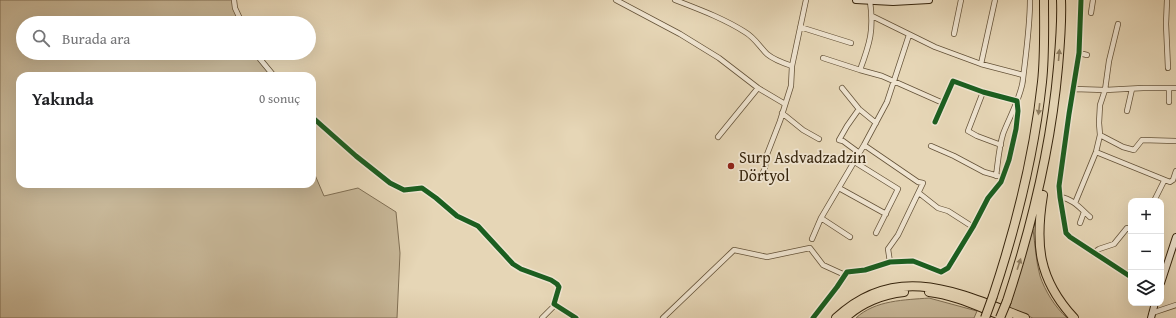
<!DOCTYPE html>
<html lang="tr">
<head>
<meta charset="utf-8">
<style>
  body { margin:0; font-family:"Gentium Book Plus",serif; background:#f2f2f2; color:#202124 }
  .controls { position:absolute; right:12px; bottom:12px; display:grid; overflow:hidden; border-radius:8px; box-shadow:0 4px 16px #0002 }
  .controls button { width:36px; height:36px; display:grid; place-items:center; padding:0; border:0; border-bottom:1px solid #e0e0e0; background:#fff; color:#202124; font:20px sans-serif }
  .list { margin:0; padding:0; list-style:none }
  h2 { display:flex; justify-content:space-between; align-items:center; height:52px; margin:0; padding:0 16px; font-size:17px }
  h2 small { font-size:13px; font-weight:400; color:#757577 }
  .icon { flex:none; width:22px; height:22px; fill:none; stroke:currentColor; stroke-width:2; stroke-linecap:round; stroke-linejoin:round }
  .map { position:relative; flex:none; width:1176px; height:318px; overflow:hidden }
  .search { position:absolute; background:#fff; box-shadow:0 4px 16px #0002; left:16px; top:16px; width:300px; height:44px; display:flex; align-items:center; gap:10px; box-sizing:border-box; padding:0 14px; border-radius:22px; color:#757577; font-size:15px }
  .panel { position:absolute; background:#fff; box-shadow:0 4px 16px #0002; left:16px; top:72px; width:300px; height:116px; border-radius:12px }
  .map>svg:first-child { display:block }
</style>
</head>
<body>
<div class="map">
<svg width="1176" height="318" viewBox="0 0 1176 318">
  <rect width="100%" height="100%" fill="#e6d6b6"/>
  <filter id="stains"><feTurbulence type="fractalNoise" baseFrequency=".005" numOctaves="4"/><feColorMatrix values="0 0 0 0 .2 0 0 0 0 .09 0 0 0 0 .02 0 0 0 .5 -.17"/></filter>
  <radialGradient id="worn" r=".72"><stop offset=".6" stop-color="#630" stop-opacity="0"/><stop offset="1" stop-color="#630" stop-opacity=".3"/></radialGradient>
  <path fill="#c8b899" stroke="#806f54" d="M0 0H232L245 23H23V53H261L272 76H20V184H312V168L324 196 358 188 396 212 400 253 397 318H0Z
    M1033 229C1035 244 1036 262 1040 276 1045 291 1055 307 1067 318H1033L1009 309Z
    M929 298 977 311 974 318H856C875 300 905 300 929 298Z"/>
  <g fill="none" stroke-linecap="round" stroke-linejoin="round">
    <defs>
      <path id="street" d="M234 0 235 8 242 23
        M616 0 680 34 719 58 758 88 785 104
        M675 0C698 9 723 18 745 32 755 38 759 46 767 54 774 60 783 63 792 66
        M1081 0 1079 53 1069 114 1059 186 1060 197 1066 233 1070 237 1131 277
        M1167 0 1166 24 1168 68
        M1091 13 1093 0
        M872 16 935 47 981 64 1023 75
        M800 27 851 43
        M954 34 961 0
        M260 53V59L274 76
        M1079 53 1087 55
        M823 58 860 70 882 76 943 103
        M981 64 995 0
        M860 70C870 43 874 30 870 1
        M842 88 859 109 876 123
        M1169 88V102
        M1074 89 1105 90 1143 88H1176
        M983 92 968 131 977 136 1001 145
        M1127 111 1132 89
        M782 113 803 130 819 139
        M312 117 356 156 390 183 404 190 422 188 436 198 457 216 478 226 513 264 521 269 551 280 557 284 559 287 554 304 576 318
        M1100 135 1123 147 1134 150 1142 140 1176 141
        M718 137 758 88
        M864 145 918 182 923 183 898 235 888 249 890 262
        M931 146 954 156 984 172 998 176
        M858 152 843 141 839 140 847 126 859 109
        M1096 152 1170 182 1173 180 1176 171
        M853 161 898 189 876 233
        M996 176C998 162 999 147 1003 134 1009 118 1022 95 1023 79 1026 53 1030 26 1030 0
        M760 179 765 168 766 157 780 121 791 86 792 66 806 0
        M839 188 886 214
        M919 193 938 208 948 211 973 227
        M1060 197C1073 199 1080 208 1090 217
        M1154 201 1164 181
        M1075 203 1096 152 1100 135 1099 123 1100 105 1105 90 1109 61 1118 24
        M821 218 850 237
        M1080 223 1084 212
        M812 239 821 218 864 145 887 102 909 35
        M1093 253 1099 249 1114 244 1127 228 1131 230
        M1152 313 1176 305
        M542 318 554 306V304
        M663 318 734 250 767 257 810 248 823 265 845 275
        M813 318 837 287 847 272 865 270 890 262 913 261 941 272 948 268 973 227 988 198 1001 182 1009 160 1016 129 1018 111 1017 101 983 92 953 81 935 122"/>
      <path id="secondary" d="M856 0 893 2 929 0
        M1161 283 1176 237
        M1151 318 1155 303"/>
      <path id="highway" d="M1043 195C1035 244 1038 279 1074 318
        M929 292C956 295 983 309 1008 318
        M993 296C1016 227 1034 156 1042 82 1045 55 1044 27 1044 0
        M1007 301C1032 225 1051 147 1058 67 1060 44 1062 23 1061 0
        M836 318C897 261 959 293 1025 318
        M845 318C861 303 883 294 904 292"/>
    </defs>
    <use href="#street" stroke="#645238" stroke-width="6"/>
    <use href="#secondary" stroke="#38260e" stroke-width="8"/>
    <use href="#highway" stroke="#38260e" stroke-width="10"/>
    <use href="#street" stroke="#efe4d0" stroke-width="4.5"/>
    <use href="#secondary" stroke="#efe4d0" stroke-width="6"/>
    <use href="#highway" stroke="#e6d6b6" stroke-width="8"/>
    <defs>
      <path id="highway-bridge" d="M985 318 993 296
        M1000 318 1007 301"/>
    </defs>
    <use href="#highway-bridge" stroke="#38260e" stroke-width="10" stroke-linecap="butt"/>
    <use href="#highway-bridge" stroke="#e6d6b6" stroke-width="8"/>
    <defs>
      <path id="cycleway" d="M1081 0 1079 53 1069 114 1059 186 1060 197 1066 233 1070 237 1131 277
        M312 117 356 156 390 183 404 190 422 188 436 198 457 216 478 226 513 264 521 269 551 280 557 284 559 287 554 304 576 318
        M813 318 837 287 847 272 865 270 890 262 913 261 941 272 948 268 973 227 988 198 1001 182 1009 160 1016 129 1018 111 1017 101 983 92 953 81 935 122"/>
    </defs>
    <use href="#cycleway" stroke="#efe4d0" stroke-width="8"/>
    <use href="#cycleway" stroke="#1b5e20" stroke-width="5"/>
  </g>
  <defs><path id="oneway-solid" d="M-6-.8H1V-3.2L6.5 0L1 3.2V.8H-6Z"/></defs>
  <g fill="#8f7e62">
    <use href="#oneway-solid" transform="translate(1059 55) rotate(-85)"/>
    <use href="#oneway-solid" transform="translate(1039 109) rotate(97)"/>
    <use href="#oneway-solid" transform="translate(1019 264) rotate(-72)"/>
  </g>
  <circle fill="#8f2418" stroke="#efe4d0" stroke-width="1.5" cx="731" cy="166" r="4"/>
  <g text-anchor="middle" stroke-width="3.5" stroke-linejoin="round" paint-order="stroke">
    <g font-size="16" fill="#38260e" stroke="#efe4d0" text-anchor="start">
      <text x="739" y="163">Surp Asdvadzadzin<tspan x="739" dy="18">Dörtyol</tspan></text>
    </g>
  </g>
  <rect width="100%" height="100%" filter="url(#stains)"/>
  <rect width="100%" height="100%" fill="url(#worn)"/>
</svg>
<div class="controls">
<button>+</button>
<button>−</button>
<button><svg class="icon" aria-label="layers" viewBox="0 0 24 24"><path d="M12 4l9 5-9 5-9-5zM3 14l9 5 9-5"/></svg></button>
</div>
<div class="search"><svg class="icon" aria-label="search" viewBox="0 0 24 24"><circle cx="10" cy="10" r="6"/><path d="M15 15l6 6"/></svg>Burada ara</div>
<section class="panel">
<h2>Yakında<small>0 sonuç</small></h2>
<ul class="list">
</ul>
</section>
</div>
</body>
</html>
